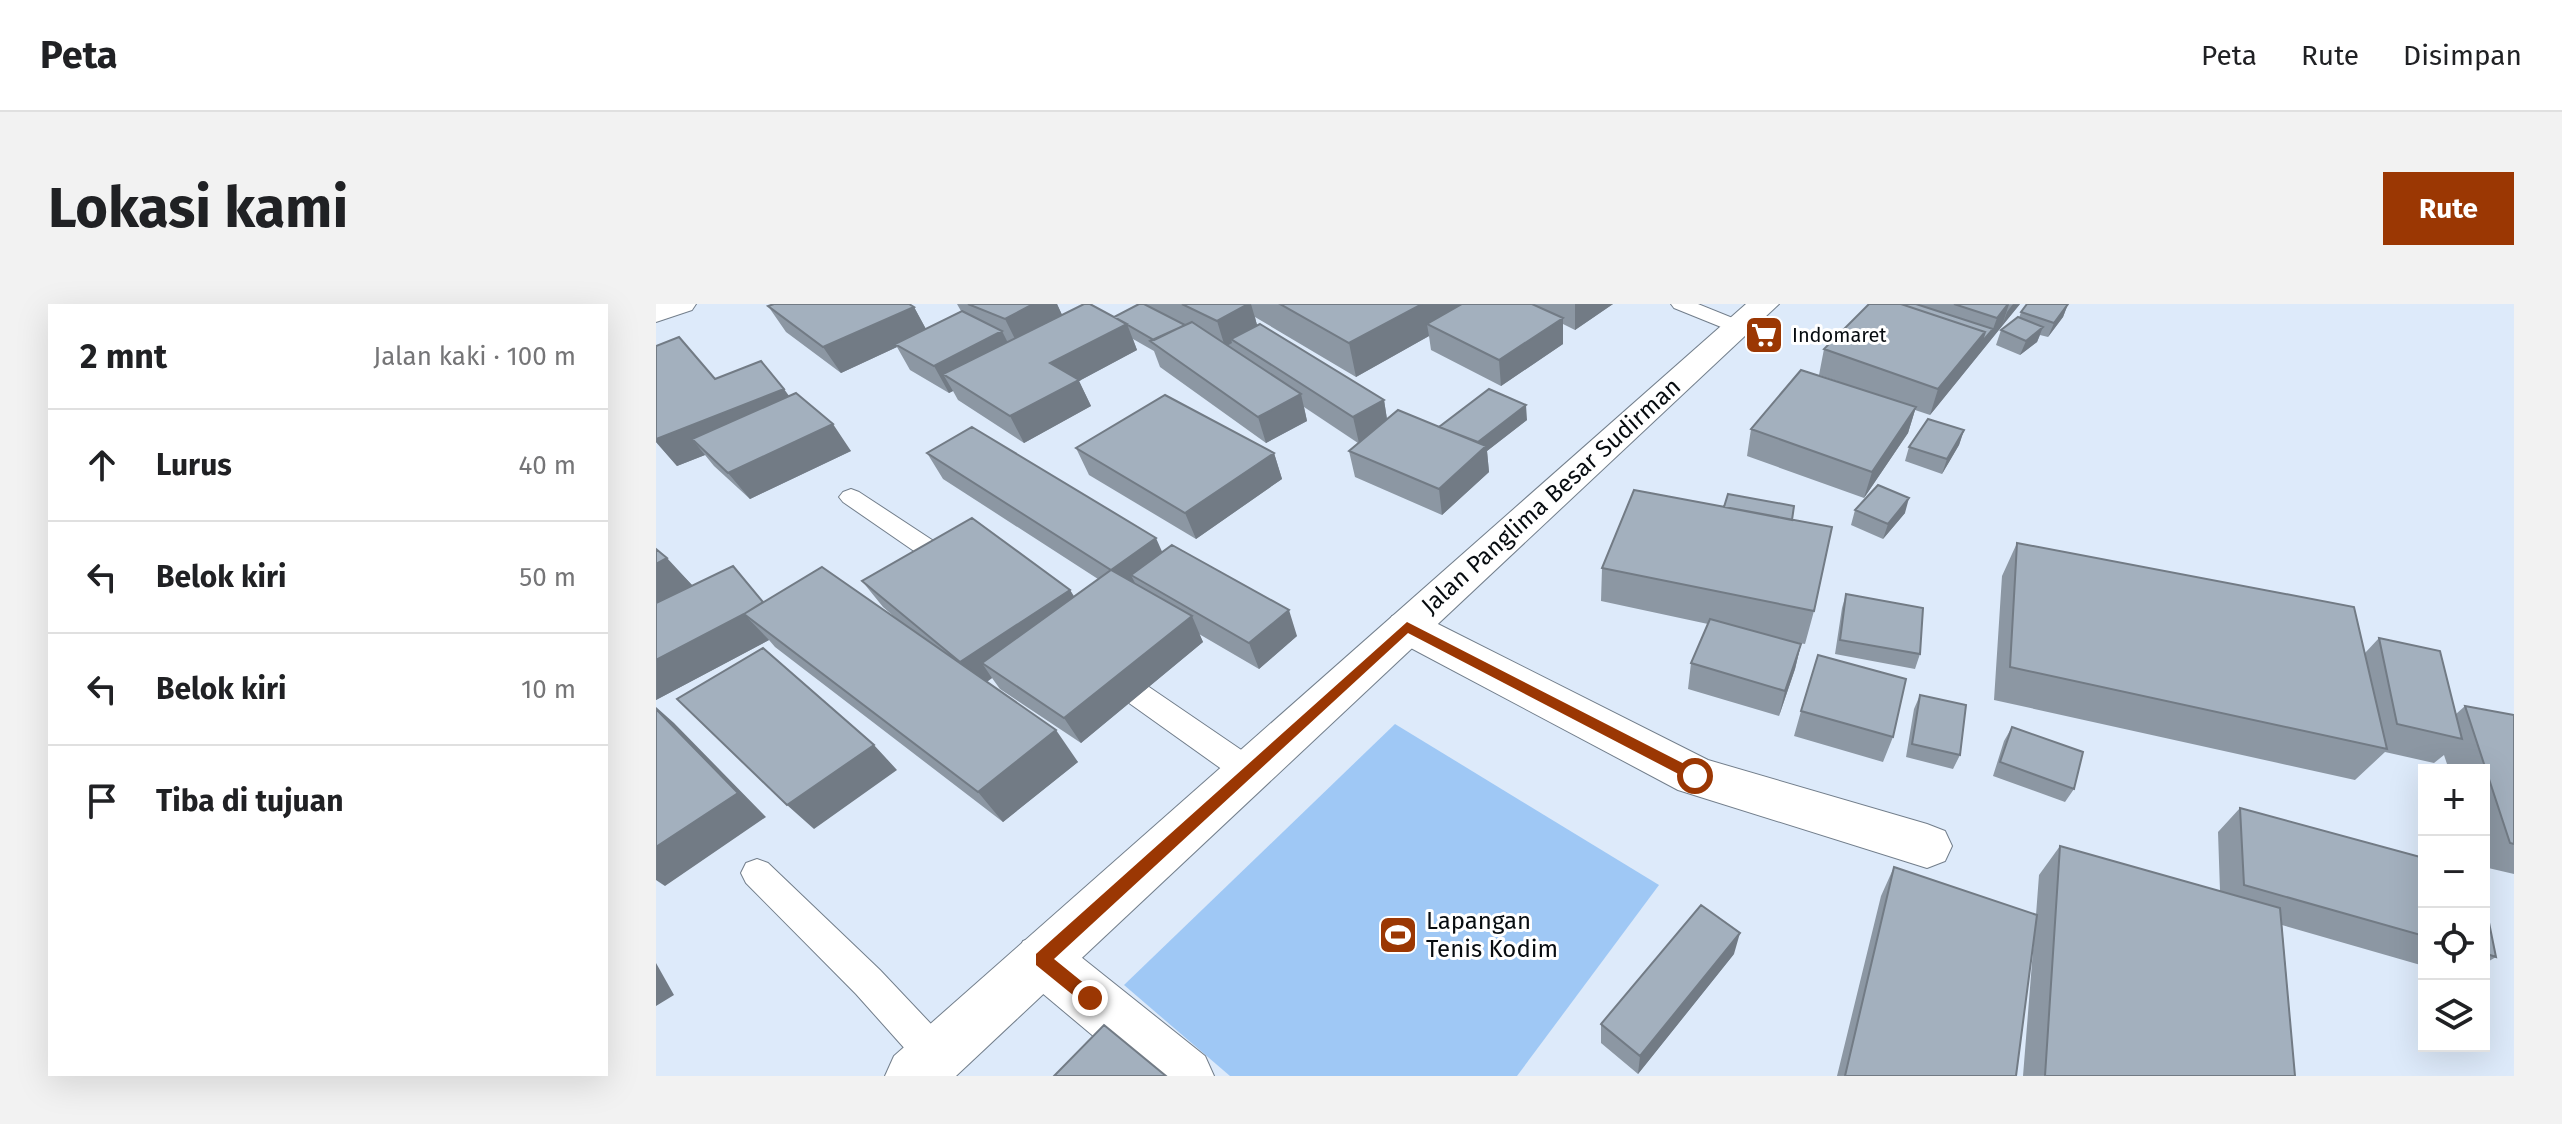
<!DOCTYPE html>
<html lang="id">
<head>
<meta charset="utf-8">
<style>
  body { margin:0; font-family:"Fira Sans",sans-serif; background:#f2f2f2; color:#202124 }
  .controls { position:absolute; right:24px; bottom:24px; display:grid; overflow:hidden; border-radius:0px; box-shadow:0 8px 32px #0002 }
  .controls button { width:72px; height:72px; display:grid; place-items:center; padding:0; border:0; border-bottom:2px solid #e0e0e0; background:#fff; color:#202124; font:40px sans-serif }
  .stop { position:absolute; width:24px; height:24px; margin:-18px; border:6px solid #9b3703; border-radius:50%; background:#fff }
  .stop.end { background:#9b3703; border-color:#fff; box-shadow:0 2px 8px #0008 }
  .list { margin:0; padding:0; list-style:none }
  h2 { display:flex; justify-content:space-between; align-items:center; height:104px; margin:0; padding:0 32px; font-size:34px }
  h2 small { font-size:26px; font-weight:400; color:#757577 }
  .list li { display:grid; grid-template-columns:52px 1fr auto; gap:24px; align-items:center; box-sizing:border-box; height:112px; padding:0 32px; border-top:2px solid #e0e0e0 }
  .list b { display:block; font-size:30px; white-space:nowrap }
  .list em { font-size:26px; font-style:normal; color:#757577 }
  .icon { flex:none; width:44px; height:44px; fill:none; stroke:currentColor; stroke-width:2; stroke-linecap:round; stroke-linejoin:round }
  .map { position:relative; flex:none; width:1858px; height:772px; overflow:hidden; border-radius:0px }
  header { display:flex; align-items:center; gap:48px; box-sizing:border-box; height:112px; padding:0 40px; background:#fff; border-bottom:2px solid #e0e0e0 }
  header strong { font-size:38px }
  nav { display:flex; gap:44px; margin-inline-start:auto; font-size:28px }
  .intro { display:flex; align-items:center; justify-content:space-between; box-sizing:border-box; height:192px; padding:0 48px }
  h1 { margin:0; font-size:56px }
  .button { padding:20px 36px; border-radius:0px; background:#9b3703; color:#fff; font-size:28px; font-weight:700 }
  main { display:flex; gap:48px; padding:0 48px }
  aside { flex:1; background:#fff; border-radius:0px; box-shadow:0 8px 32px #0002 }
  .map>svg:first-child { display:block }
</style>
</head>
<body>
<header>
<strong>Peta</strong>
<nav><a>Peta</a><a>Rute</a><a>Disimpan</a></nav>
</header>
<div class="intro"><h1>Lokasi kami</h1><a class="button">Rute</a></div>
<main>
<aside>
<h2>2 mnt<small>Jalan kaki · 100 m</small></h2>
<ul class="list">
<li><svg class="icon" aria-label="ahead" viewBox="0 0 24 24"><path d="M12 20V5M6 11l6-6 6 6"/></svg><div><b>Lurus</b></div><em>40 m</em></li>
<li><svg class="icon" aria-label="left" viewBox="0 0 24 24"><path d="M17 20v-9H6M10 6l-5 5 5 5"/></svg><div><b>Belok kiri</b></div><em>50 m</em></li>
<li><svg class="icon" aria-label="left" viewBox="0 0 24 24"><path d="M17 20v-9H6M10 6l-5 5 5 5"/></svg><div><b>Belok kiri</b></div><em>10 m</em></li>
<li><svg class="icon" aria-label="arrive" viewBox="0 0 24 24"><path d="M6 21V4h12l-3 4 3 4H6"/></svg><div><b>Tiba di tujuan</b></div></li>
</ul>
</aside>
<div class="map">
<svg width="1858" height="772" viewBox="0 0 1858 772">
  <rect width="100%" height="100%" fill="#ddeafa"/>
  <path fill="#9fc8f5" d="M739 420 1003 581 861 772H574L468 681Z"/>
  <g fill="none" stroke-linecap="round" stroke-linejoin="round">
    <defs>
      <path id="service" d="M1015 0H1042L1089 19 1092 23 1089 27H1075L1018 4Z
        M195 185 203 188 305 255 309 261 305 267 296 270 287 267 187 198 183 193 187 188Z
        M483 380 493 383 603 458 607 467 603 476 592 479 581 476 473 399 469 391 473 383Z
        M101 555 112 559 224 666 293 739 298 752 293 765 280 770 267 765 200 690 90 579 85 569 90 559Z"/>
      <path id="minor" d="M751 308 766 312 1052 456 1271 520 1289 527 1296 542 1289 557 1271 564 1022 486 736 334 730 323 736 312Z
        M386 630 405 637 549 752 558 772H485L367 673 359 655 367 637Z"/>
      <path id="tertiary" d="M0 0H40L36 6 0 18Z"/>
      <path id="primary" d="M1090 0H1123L300 772H229L238 752Z"/>
    </defs>
    <use href="#service" stroke="#727e8b" stroke-width="2"/>
    <use href="#minor" stroke="#727e8b" stroke-width="2"/>
    <use href="#tertiary" stroke="#727e8b" stroke-width="2"/>
    <use href="#primary" stroke="#727e8b" stroke-width="2"/>
    <use href="#service" fill="#fff" fill-rule="evenodd"/>
    <use href="#minor" fill="#fff" fill-rule="evenodd"/>
    <use href="#tertiary" fill="#fff" fill-rule="evenodd"/>
    <use href="#primary" fill="#fff" fill-rule="evenodd"/>
  </g>
  <path fill="#8c97a3" d="M301 0H401L406 11 458 13 483 0H957L919 26 907 20V40L845 82 775 46 773 32 700 73 599 13 601 22 728 96 731 115 783 123 871 116 831 147 833 168 786 211 699 173 693 147 702 139 648 103 651 117 610 139 504 63 498 47 477 35 481 46 423 77 435 102 368 139 302 96 297 87 293 89 254 66 241 43 185 69 130 28 112 2 258 3 270 25 305 7Z
    M1213 0H1364L1274 111 1259 106 1252 129 1208 194 1091 152 1095 125 1181 77 1163 71 1168 45Z
    M1412 0 1407 13 1392 33 1384 31 1381 38 1364 51 1340 41 1345 26 1363 14 1365 8Z
    M59 75 133 92 195 147 94 195 58 162 49 151 21 162 0 138V135Z
    M1308 126 1303 141 1286 170 1249 157 1253 143Z
    M420 144 618 149 626 175 540 235 433 171Z
    M271 149 507 248 641 332 603 365 543 330 547 338 425 439 344 385 336 374 331 378 422 458 347 518 119 343 113 336 0 396V245L36 281 25 287 241 315 227 303 206 277 414 286 418 292 442 275 287 175Z
    M1199 206 1249 209 1227 235 1195 221Z
    M1136 216 1158 307 1149 340 1138 338 1145 340 1139 365 1123 412 1032 385 1035 359 1052 320 945 297 946 264Z
    M1361 239 1709 349 1723 334 1800 410 1809 402 1858 411V570L1828 563V466H1793L1788 451 1778 459 1729 448 1699 476 1338 396 1346 272Z
    M1190 290 1264 350 1259 365 1179 350 1186 304Z
    M1264 391 1304 451 1297 465 1250 453 1258 405Z
    M1145 407 1237 433 1227 458 1138 432Z
    M1356 423 1418 485 1409 498 1337 472 1348 437Z
    M1584 504 1768 554V662L1626 621 1639 772H1367L1379 621 1360 772H1181L1225 592 1238 563 1380 611 1383 571 1404 542 1564 587 1562 528Z
    M1828 594 1840 653 1828 660Z
    M1078 650 982 770 945 739V720Z"/>
  <path fill="#727b85" d="M377 0H401L408 15 362 41 349 15Z
    M592 0H595L602 24 575 35 576 39 569 43 561 17Z
    M766 0H830L771 20 773 32 700 73 693 39Z
    M919 0H957L919 26Z
    M1352 0H1353L1346 22 1274 111 1282 85 1329 28 1337 25 1341 14Z
    M1357 0H1364L1346 22 1351 8Z
    M1412 0 1407 13 1392 33 1398 19Z
    M258 3 272 29 239 40 241 43 185 69 167 43Z
    M907 14V40L845 82 843 56Z
    M471 20 481 46 423 77 435 102 368 139 354 112 394 59Z
    M1387 23 1381 38 1364 51 1370 37Z
    M346 27 359 53 287 70 297 87 293 89 278 62Z
    M128 85 147 111 36 135 49 151 21 162 0 138V135Z
    M645 90 651 117 610 139 602 113Z
    M728 96 732 122 703 139 697 113Z
    M870 101 871 116 831 147 833 168 786 211 783 185 819 140Z
    M1260 103 1252 129 1208 194 1216 168Z
    M177 120 195 147 94 195 72 169Z
    M1308 126 1303 141 1286 170 1291 155Z
    M618 149 626 175 540 235 529 209Z
    M1253 194 1249 209 1227 235 1232 220Z
    M500 234 512 261 475 271 481 283 455 266Z
    M11 254 36 281 0 301V260Z
    M414 286 429 312 326 359 336 374 323 383 304 358Z
    M633 306 641 332 603 365 593 339Z
    M88 310 113 336 0 396V356Z
    M536 312 547 338 425 439 408 414Z
    M1145 340 1139 365 1123 412 1129 387Z
    M0 403 18 419 110 513 9 582 0 576Z
    M400 426 422 458 347 518 322 488Z
    M218 441 241 466 158 525 131 501Z
    M1084 629 1078 650 982 770 984 752Z
    M0 659 18 691 0 702Z"/>
  <path fill="#a3b0be" stroke="#727b85" stroke-width="2" d="M118 0H253L258 3 167 43 112 2Z
    M312 0H377L349 15Z
    M428 0H434L471 20 394 59 423 76 354 112 287 70Z
    M483 0H488L529 21 498 36 458 13Z
    M526 0H592L561 17Z
    M624 0H766L693 39Z
    M806 0H876L907 14 843 56 771 20Z
    M1213 0H1245L1329 28 1282 85 1168 45Z
    M1245 0H1260L1337 25 1325 39 1329 28Z
    M1298 0H1352L1341 14Z
    M1371 0H1412L1398 19 1365 8Z
    M306 7 346 27 278 62 239 40Z
    M1362 13 1387 23 1370 37 1345 26Z
    M536 18 645 90 602 113 494 37Z
    M604 20 728 96 697 113 575 35Z
    M23 33 59 75 105 57 128 85 0 135V42Z
    M1145 66 1260 103 1216 168 1095 125Z
    M833 85 870 101 822 138 783 123Z
    M140 89 177 120 72 169 36 135Z
    M509 91 618 149 529 209 420 144Z
    M742 106 830 142 783 185 693 147Z
    M1272 115 1308 126 1291 155 1253 143Z
    M316 123 500 234 455 266 271 149Z
    M1222 181 1253 194 1232 220 1199 206Z
    M978 186 1176 223 1158 307 946 264Z
    M1072 190 1138 202 1136 216 1068 203Z
    M316 214 414 286 304 358 206 277Z
    M1361 239 1698 303 1731 445 1354 363Z
    M516 241 633 306 593 339 475 271Z
    M0 245 11 254 0 260Z
    M77 262 107 298 88 310 0 356V299Z
    M166 263 400 426 322 488 88 310Z
    M455 266 536 312 408 414 326 359Z
    M1190 290 1267 304 1264 350 1184 336Z
    M1054 315 1145 340 1129 387 1035 359Z
    M1723 334 1784 347 1806 435 1741 420Z
    M107 344 218 441 131 501 21 395Z
    M1162 351 1250 375 1237 433 1145 407Z
    M1264 391 1310 401 1304 451 1256 440Z
    M1809 402 1858 411V540L1854 539Z
    M0 405 82 489 0 543Z
    M1356 423 1427 448 1418 485 1344 458Z
    M1584 504 1768 554V632L1588 581Z
    M1404 542 1624 604 1639 772H1389Z
    M1238 563 1381 611 1360 772H1189Z
    M1828 594 1840 653 1828 649Z
    M1045 601 1084 629 984 752 945 720Z
    M448 721 510 772H398Z"/>
  <path fill="#9b3703" d="M751 318 1044 468V476H1034L752 329 398 655 440 689V700H428L380 661V650Z"/>
  <defs>
    <symbol id="supermarket-square" viewBox="-11 -11 22 22"><rect x="-9" y="-9" width="18" height="18" rx="4" fill="#9b3703" stroke="#fff"/><path d="M-6-5.5h2.5l.6 2H6L4.5 2H-2.5L-4.4-4H-6ZM-1.5 3.2a1.3 1.3 0 1 0 .1 0ZM3 3.2a1.3 1.3 0 1 0 .1 0Z" fill="#fff"/></symbol>
    <symbol id="stadium-square" viewBox="-11 -11 22 22"><rect x="-9" y="-9" width="18" height="18" rx="4" fill="#9b3703" stroke="#fff"/><path d="M0-5a6.5 5 0 1 0 0 10a6.5 5 0 1 0 0-10ZM-3.5-1.8h7v3.6h-7Z" fill="#fff"/></symbol>
  </defs>
  <g fill-rule="evenodd">
    <use href="#supermarket-square" x="1086" y="9" width="44" height="44"/>
    <use href="#stadium-square" x="720" y="609" width="44" height="44"/>
  </g>
  <g text-anchor="middle" stroke-width="6" stroke-linejoin="round" paint-order="stroke">
    <g font-size="20" fill="#070c10" stroke="#fff" text-anchor="start">
      <text x="1136" y="38">Indomaret</text>
    </g>
    <g font-size="24" fill="#070c10" stroke="#fff">
      <text transform="translate(895 192) rotate(-42)" y="8">Jalan Panglima Besar Sudirman</text>
    </g>
    <g font-size="24" fill="#070c10" stroke="#fff" text-anchor="start">
      <text x="770" y="625">Lapangan<tspan x="770" dy="28">Tenis Kodim</tspan></text>
    </g>
  </g>
</svg>
<div class="controls">
<button>+</button>
<button>−</button>
<button><svg class="icon" aria-label="locate" viewBox="0 0 24 24"><circle cx="12" cy="12" r="6"/><path d="M12 2v4M12 18v4M2 12h4M18 12h4"/></svg></button>
<button><svg class="icon" aria-label="layers" viewBox="0 0 24 24"><path d="M12 4l9 5-9 5-9-5zM3 14l9 5 9-5"/></svg></button>
</div>
<div class="stop" style="left:1039px;top:472px"></div>
<div class="stop end" style="left:434px;top:694px"></div>
</div>
</main>
</body>
</html>
